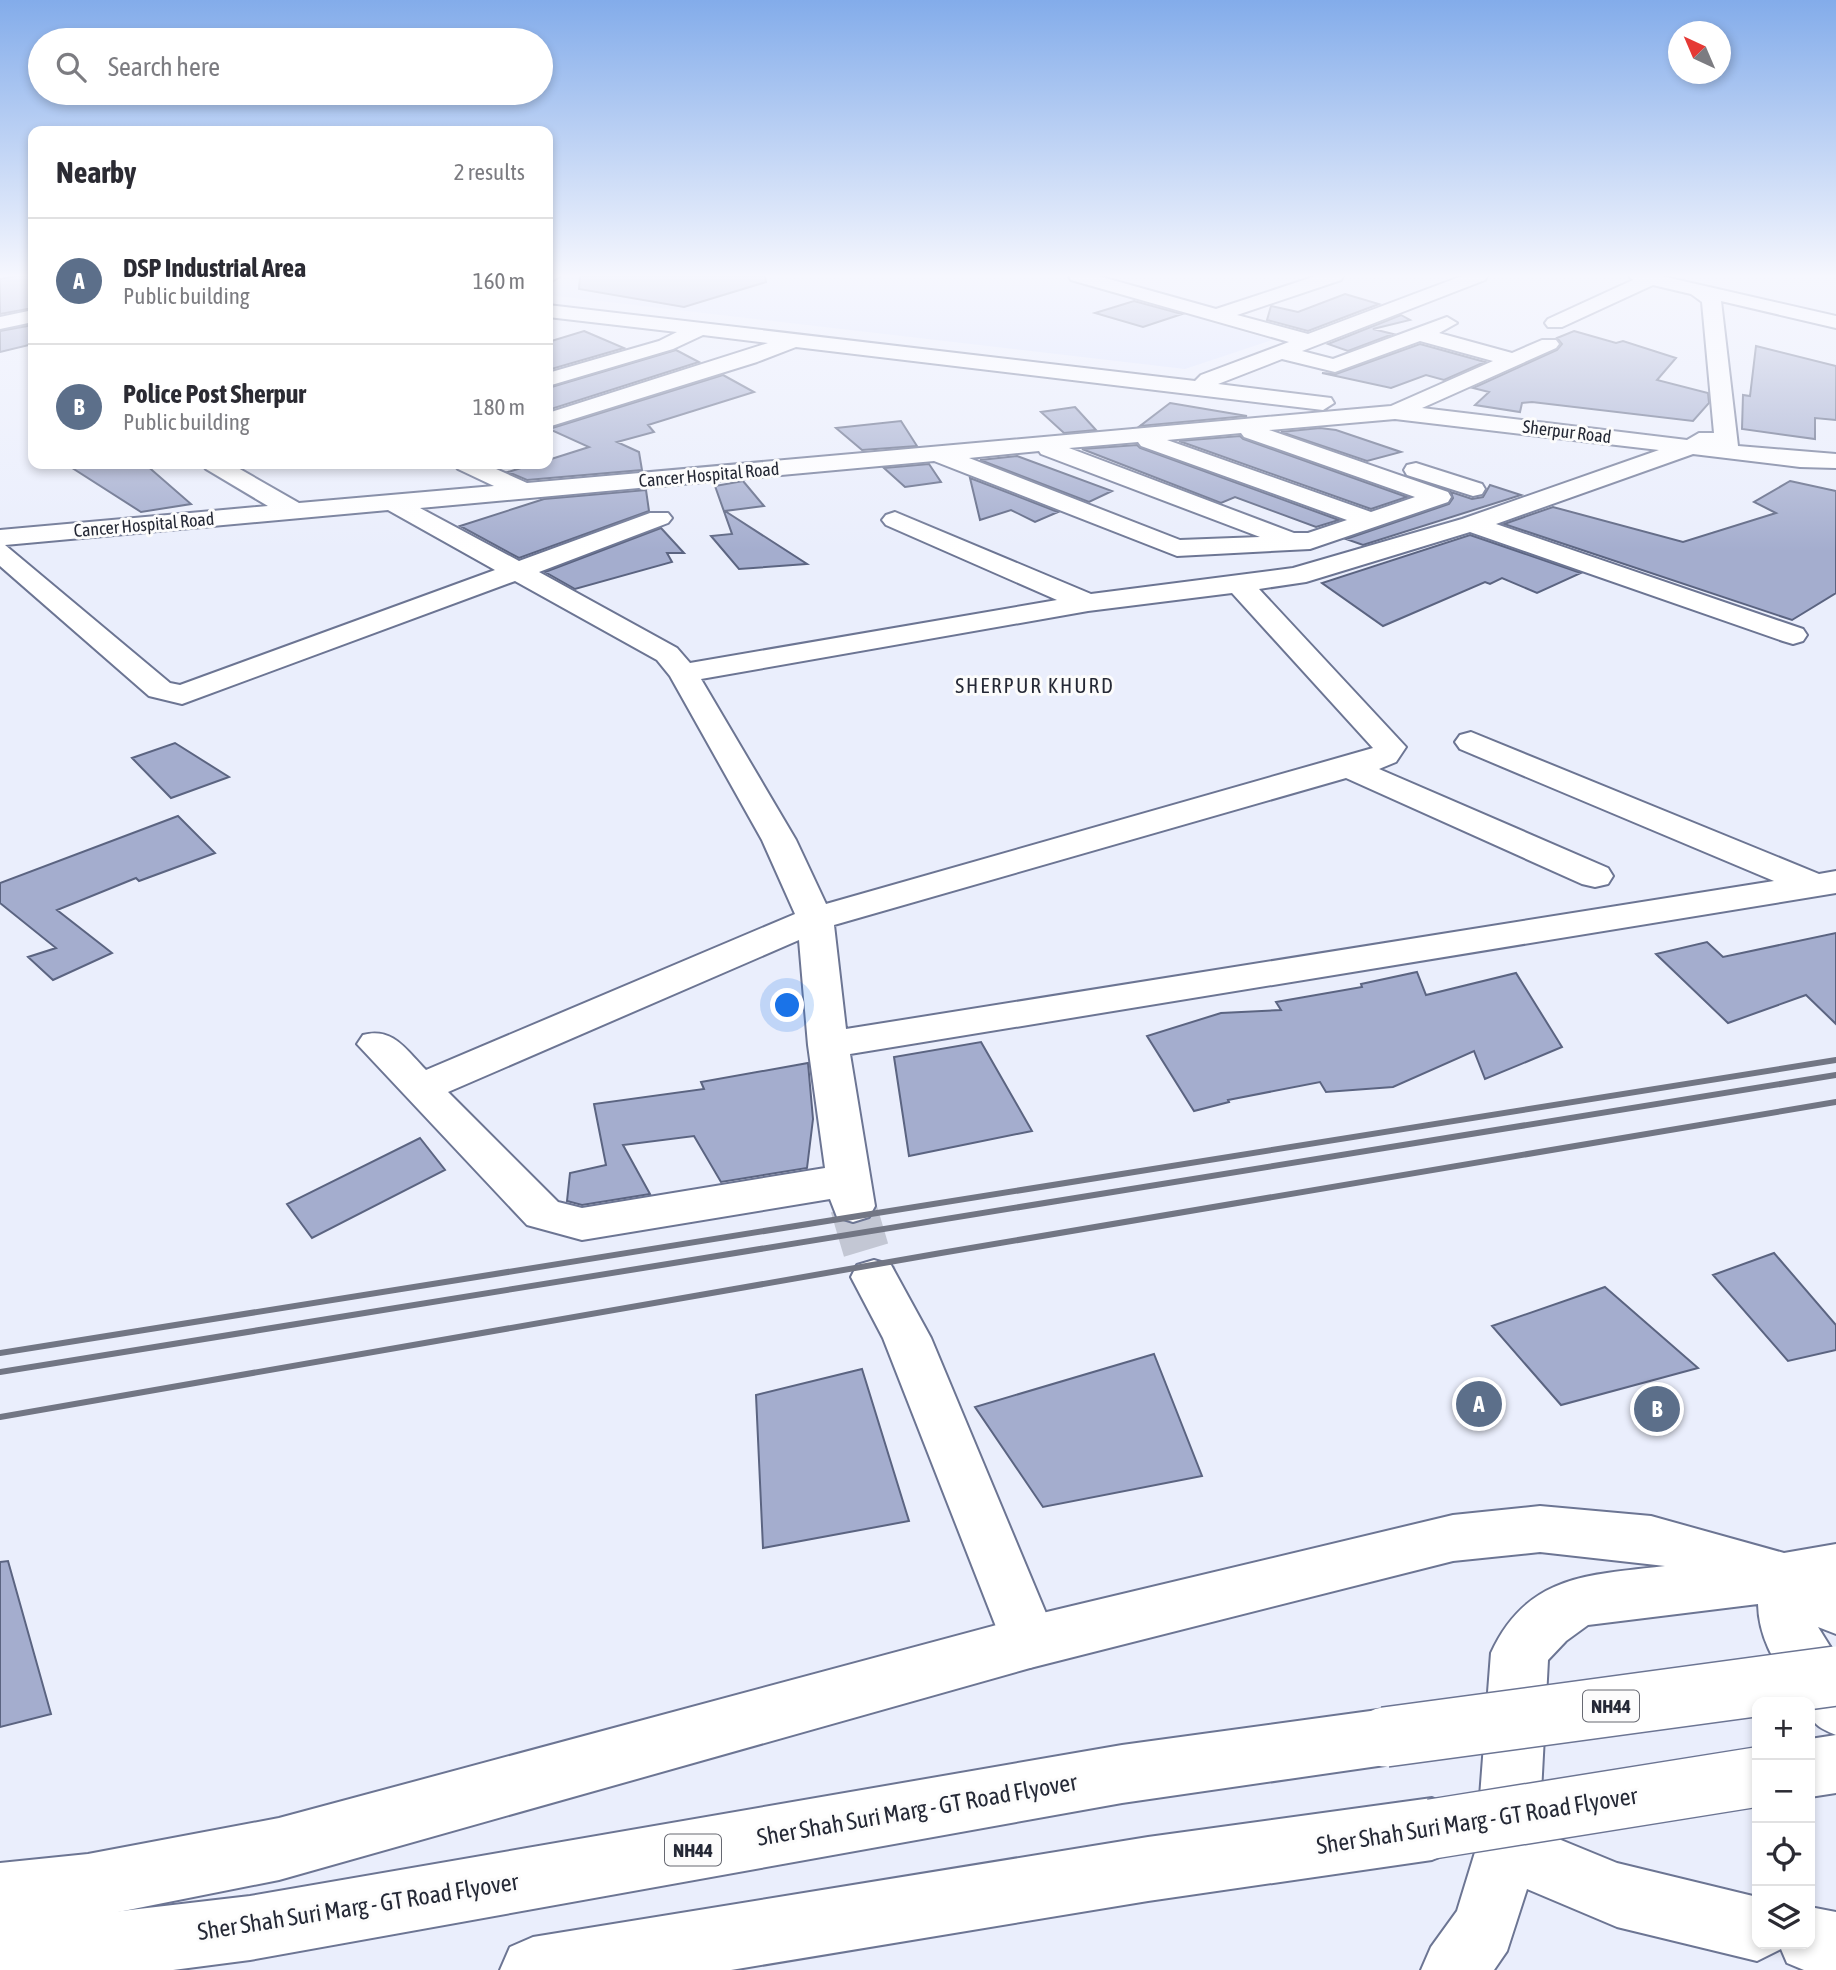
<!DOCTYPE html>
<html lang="en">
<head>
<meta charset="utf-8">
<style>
  body { margin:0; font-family:"Asap Condensed",sans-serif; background:#f7f7f7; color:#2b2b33 }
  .controls { position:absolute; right:21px; bottom:21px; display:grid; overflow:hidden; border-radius:14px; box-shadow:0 4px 10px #0003 }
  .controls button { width:63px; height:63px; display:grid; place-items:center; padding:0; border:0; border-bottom:2px solid #e1e1e2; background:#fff; color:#2b2b33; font:35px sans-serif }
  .compass { position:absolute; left:1668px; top:21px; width:63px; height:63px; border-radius:50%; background:#fff; box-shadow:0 4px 10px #0003; rotate:316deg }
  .you { position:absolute; left:788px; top:1006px; width:24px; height:24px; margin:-18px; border:5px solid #fff; border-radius:50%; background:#1a73e8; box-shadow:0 0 0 10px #1a73e833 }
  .badge { display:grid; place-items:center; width:46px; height:46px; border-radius:50%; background:#db2777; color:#fff; font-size:23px; font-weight:700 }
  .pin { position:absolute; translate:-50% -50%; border:4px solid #fff; box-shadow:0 2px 7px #0006 }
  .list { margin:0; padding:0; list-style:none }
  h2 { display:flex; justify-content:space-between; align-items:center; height:91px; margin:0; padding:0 28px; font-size:30px }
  h2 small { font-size:23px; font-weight:400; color:#7c7c81 }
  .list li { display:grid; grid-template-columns:46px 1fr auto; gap:21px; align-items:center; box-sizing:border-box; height:126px; padding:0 28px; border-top:2px solid #e1e1e2 }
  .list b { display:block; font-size:26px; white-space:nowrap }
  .list p { margin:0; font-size:23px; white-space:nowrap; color:#7c7c81 }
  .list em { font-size:23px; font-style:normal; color:#7c7c81 }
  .icon { flex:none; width:38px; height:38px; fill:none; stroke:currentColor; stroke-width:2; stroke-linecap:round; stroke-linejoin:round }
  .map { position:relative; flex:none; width:1836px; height:1970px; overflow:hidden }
  .search { position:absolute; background:#fff; box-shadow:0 4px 10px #0003; left:28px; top:28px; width:525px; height:77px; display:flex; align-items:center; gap:18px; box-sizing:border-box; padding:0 24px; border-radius:38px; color:#7c7c81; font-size:26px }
  .panel { position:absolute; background:#fff; box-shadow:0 4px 10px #0003; left:28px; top:126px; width:525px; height:343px; border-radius:14px }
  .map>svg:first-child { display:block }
</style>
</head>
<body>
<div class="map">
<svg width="1836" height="1970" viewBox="0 0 1836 1970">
  <rect width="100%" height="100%" fill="#eaeefc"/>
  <path fill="#dce4fd" d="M548 276H1058L1272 340 1185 369 548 295Z"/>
  <path fill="#a4adce" stroke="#5b6481" stroke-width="2" d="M16 276H33V308L0 314V279Z
    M580 276H765L766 282 684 307 579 289Z
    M1345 294 1379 304 1308 331 1267 320 1271 306 1298 312Z
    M1134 301 1182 314 1143 327 1095 313Z
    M1401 315 1410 320 1373 329 1393 334 1348 351 1328 344Z
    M33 325V344L0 352V331Z
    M584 331 624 348 548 370V342Z
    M1574 331 1616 343 1623 341 1676 358 1657 380 1708 393 1709 403 1693 421 1532 402 1522 403 1520 412 1475 405 1489 392 1473 388 1557 350 1562 344 1557 338Z
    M1420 344 1485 362 1444 380 1426 375 1391 388 1322 373 1336 374Z
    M1756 346 1836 366V420L1815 418V439L1742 429 1743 395 1750 396Z
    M676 350 699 362 548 410V388Z
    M723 375 754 392 648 425 654 432 617 442 639 452 642 470 527 480 508 472 534 464H548V460L589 447 549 429Z
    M1170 403 1247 416 1140 426Z
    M1075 407 1096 430 1064 433 1041 412Z
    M901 421 917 446 862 450 836 428Z
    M1320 428 1336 430 1401 452 1367 461 1281 432Z
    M1240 436 1243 439 1407 497 1371 509 1179 441Z
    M1137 445 1140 448 1339 520 1316 527 1235 497 1221 503 1082 449Z
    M1017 456 1112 491 1089 502 980 460Z
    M66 464H145L191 504 141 512Z
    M929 464 941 482 905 487 884 468Z
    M970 478 1058 512 1035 522 1011 510 980 520Z
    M743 481 764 506 725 511 807 564 739 569 711 536 732 534 715 486Z
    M1790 481 1836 491V593L1792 620 1504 524 1553 507 1683 542 1776 513 1754 502Z
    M1490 485 1521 495 1363 545 1346 539 1449 504 1453 498 1451 492 1472 499 1483 497Z
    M646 490 649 511 519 558 460 526 544 499Z
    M661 528 684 553H667L672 562 575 589 545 572Z
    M1470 535 1581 573 1537 593 1502 578 1490 584 1485 582 1383 626 1322 583Z
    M175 743 229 777 171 798 132 758Z
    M178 816 215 853 139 881 136 878 57 910 112 953 53 980 28 957 56 948 0 903V883Z
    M1836 933V1024L1806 995 1728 1023 1656 954 1707 942 1723 957Z
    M1417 972 1426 995 1516 973 1562 1047 1485 1079 1474 1051 1393 1087 1326 1092 1320 1082 1228 1100 1229 1102 1194 1111 1147 1036 1221 1013 1281 1010 1276 1002 1362 987 1361 984Z
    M981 1042 1032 1131 909 1156 894 1057Z
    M808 1063 813 1119 807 1168 721 1182 694 1136 623 1145 650 1194 582 1205 567 1201 570 1173 606 1165 594 1104 704 1089 701 1082Z
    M420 1138 445 1170 312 1238 287 1204Z
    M1774 1253 1836 1325V1350L1788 1361 1713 1275Z
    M1605 1287 1698 1368 1561 1405 1492 1326Z
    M1154 1354 1202 1476 1043 1507 975 1407Z
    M862 1369 909 1521 763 1548 756 1395Z
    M8 1561 51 1714 0 1727V1562Z"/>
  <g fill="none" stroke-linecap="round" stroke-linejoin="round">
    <path stroke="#c3c7d4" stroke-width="46" stroke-dasharray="46 23" stroke-linecap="butt" d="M853 1206 874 1277"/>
    <defs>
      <path id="minor" d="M548 276H560L548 283Z
        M1069 276H1098L1216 309 1316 276H1343L1341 280 1237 315 1308 334 1462 276H1487L1485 280 1302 351 1333 359 1447 317 1457 323 1439 333 1512 353 1542 340H1556L1559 344 1556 348 1422 408 1687 440 1699 433H1714L1702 302 1691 294 1653 285 1562 327H1548L1545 323 1548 319 1633 280 1629 276H1661L1836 316V328L1721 301 1738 446 1836 454V468L1800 467 1693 454 1496 524 1803 629 1807 635 1803 641 1793 644 1783 641 1470 532 1306 582 1259 589 1406 747 1396 762 1379 769 1608 868 1613 876 1608 884 1595 887 1582 884 1346 778 834 925 846 1029 1774 881 1460 749 1455 742 1460 735 1471 732 1819 874 1836 871V893L850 1054 875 1206 869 1217 853 1222 837 1217 830 1199 582 1240 527 1225 357 1044 363 1035C393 1027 406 1050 426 1070L795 914 762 840 670 676 657 660 515 581 182 704 149 696 0 566V530L268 506 206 469 202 464H231L299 503 494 486 458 469 454 464H485L527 483 1391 406 1493 361 1420 341 1335 372 1282 359 1218 384 1331 398 1334 403 1323 410 796 347 757 362 548 427V413L768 343 703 335 673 349 548 386V373L659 341 677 332 548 317V305L1195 381 1201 375 1289 342 1071 280ZM1395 419 1659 450 1462 519 1293 568 1091 594 895 512 886 515 882 520 886 525 1057 600 690 663 677 648 539 572 668 523 672 518 668 513H650L519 561 420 508 934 461 1177 556 1310 549 1448 502 1451 497 1448 492 1269 430ZM1241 433 1244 437 1415 497 1371 512 1167 440ZM1138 442 1141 446 1347 520 1308 533H1294L1069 448ZM1039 451 1041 454 1260 537 1180 540 969 458ZM388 510 495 570 180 685 170 683 5 545ZM1232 593 1373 748 826 904 796 840 701 679 1088 611ZM799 940 808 1045 825 1168 582 1208 558 1202 448 1092Z
        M33 310V322L0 329V317Z
        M1416 463 1482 484 1485 489 1482 494 1473 496 1407 475 1404 470 1407 465Z
        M874 1260 891 1265 931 1338 1058 1642 1050 1660 1030 1668 1010 1660 1002 1642 883 1338 851 1277 857 1265Z
        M1836 1544V1592L1784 1601 1765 1594 1756 1577 1765 1560 1784 1553Z"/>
      <path id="major" d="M1540 1506 1651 1516 1784 1553 1803 1560 1836 1579V1634L1818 1627 1836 1656V1735C1817 1727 1810 1724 1810 1702H1801C1780 1669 1759 1644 1758 1604L1588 1625 1566 1641 1548 1660 1539 1831 1617 1863 1757 1897V1944H1810V1907L1836 1912V1970H1804L1787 1963 1781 1949 1757 1961 1617 1927 1527 1889 1507 1951 1494 1970H1421L1431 1947 1457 1911 1476 1849 1491 1653C1527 1574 1590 1575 1665 1566L1540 1552 1453 1561 1030 1668 279 1880 88 1918 0 1927V1863L88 1854 279 1818 1030 1616 1453 1515Z"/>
      <path id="highway" d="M1385 1709 1406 1717 1415 1737 1406 1757 1385 1765 1122 1803 250 1960 173 1970H0V1922L70 1917 250 1896 1122 1745Z
        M1836 1735V1793L1810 1797V1739Z
        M1432 1798 1454 1807 1463 1829 1454 1851 1432 1860 1148 1901 731 1970H500L510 1947 533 1937 1148 1837Z"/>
    </defs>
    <use href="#minor" stroke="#6c7593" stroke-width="4"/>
    <use href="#major" stroke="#6c7593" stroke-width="4"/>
    <use href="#highway" stroke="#6c7593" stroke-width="4"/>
    <use href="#minor" fill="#fff" fill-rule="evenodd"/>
    <use href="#major" fill="#fff" fill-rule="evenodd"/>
    <use href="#highway" fill="#fff" fill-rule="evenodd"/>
    <path stroke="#727684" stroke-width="6" d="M0 1353 1836 1060
      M0 1372 1836 1075
      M0 1417 941 1253 1836 1102"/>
    <defs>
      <path id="highway-bridge" d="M1385 1737 1836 1676
        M1432 1829 1757 1777"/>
    </defs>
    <use href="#highway-bridge" stroke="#6c7593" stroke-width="62" stroke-linecap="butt"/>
    <use href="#highway-bridge" stroke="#fff" stroke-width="59"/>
  </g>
  <linearGradient id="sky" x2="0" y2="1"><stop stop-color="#83acea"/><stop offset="0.5" stop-color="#f6f7fe"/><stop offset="1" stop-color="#f6f7fe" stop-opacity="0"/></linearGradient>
  <rect width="1836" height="552" fill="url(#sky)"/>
  <g text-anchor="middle" stroke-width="6" stroke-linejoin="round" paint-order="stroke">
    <g font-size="18" fill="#252936" stroke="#fcfcfc">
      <text transform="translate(1567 432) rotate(7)" y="6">Sherpur Road</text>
      <text transform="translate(709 475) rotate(-5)" y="6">Cancer Hospital Road</text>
      <text transform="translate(144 525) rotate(-5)" y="6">Cancer Hospital Road</text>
    </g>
    <g fill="#fcfcfc" stroke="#666871" stroke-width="2">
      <rect x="1583" y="1690.5" width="56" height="31" rx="5"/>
      <rect x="665" y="1834.5" width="56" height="31" rx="5"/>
    </g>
    <g font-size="19" font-weight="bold" fill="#252936">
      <text x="1611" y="1713">NH44</text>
      <text x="693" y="1857">NH44</text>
    </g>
    <g font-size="21" letter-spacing="2" fill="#252936" stroke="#fcfcfc">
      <text x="1035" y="693">SHERPUR KHURD</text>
    </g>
    <g font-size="24" fill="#252936" stroke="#fcfcfc">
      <text transform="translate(917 1810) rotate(-10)" y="8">Sher Shah Suri Marg - GT Road Flyover</text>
      <text transform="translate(1477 1821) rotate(-9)" y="8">Sher Shah Suri Marg - GT Road Flyover</text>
      <text transform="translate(358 1907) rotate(-9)" y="8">Sher Shah Suri Marg - GT Road Flyover</text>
    </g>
  </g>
</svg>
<div class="controls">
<button>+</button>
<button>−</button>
<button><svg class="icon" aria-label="locate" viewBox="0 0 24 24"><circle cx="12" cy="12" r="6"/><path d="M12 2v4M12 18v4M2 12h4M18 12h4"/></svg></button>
<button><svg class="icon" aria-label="layers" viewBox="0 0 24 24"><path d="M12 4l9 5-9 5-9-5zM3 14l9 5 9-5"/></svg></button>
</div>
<svg class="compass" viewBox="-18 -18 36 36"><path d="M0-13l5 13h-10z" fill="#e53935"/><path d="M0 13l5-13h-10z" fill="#7c7c81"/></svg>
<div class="you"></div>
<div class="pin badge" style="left:1479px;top:1404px;background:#5c6f8a">A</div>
<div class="pin badge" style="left:1657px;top:1409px;background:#5c6f8a">B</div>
<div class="search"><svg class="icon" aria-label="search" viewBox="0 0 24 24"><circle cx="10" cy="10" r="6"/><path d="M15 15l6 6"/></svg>Search here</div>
<section class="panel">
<h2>Nearby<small>2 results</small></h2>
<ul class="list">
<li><span class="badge" style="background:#5c6f8a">A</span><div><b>DSP Industrial Area</b><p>Public building</p></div><em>160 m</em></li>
<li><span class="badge" style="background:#5c6f8a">B</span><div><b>Police Post Sherpur</b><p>Public building</p></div><em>180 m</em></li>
</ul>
</section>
</div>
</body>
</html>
